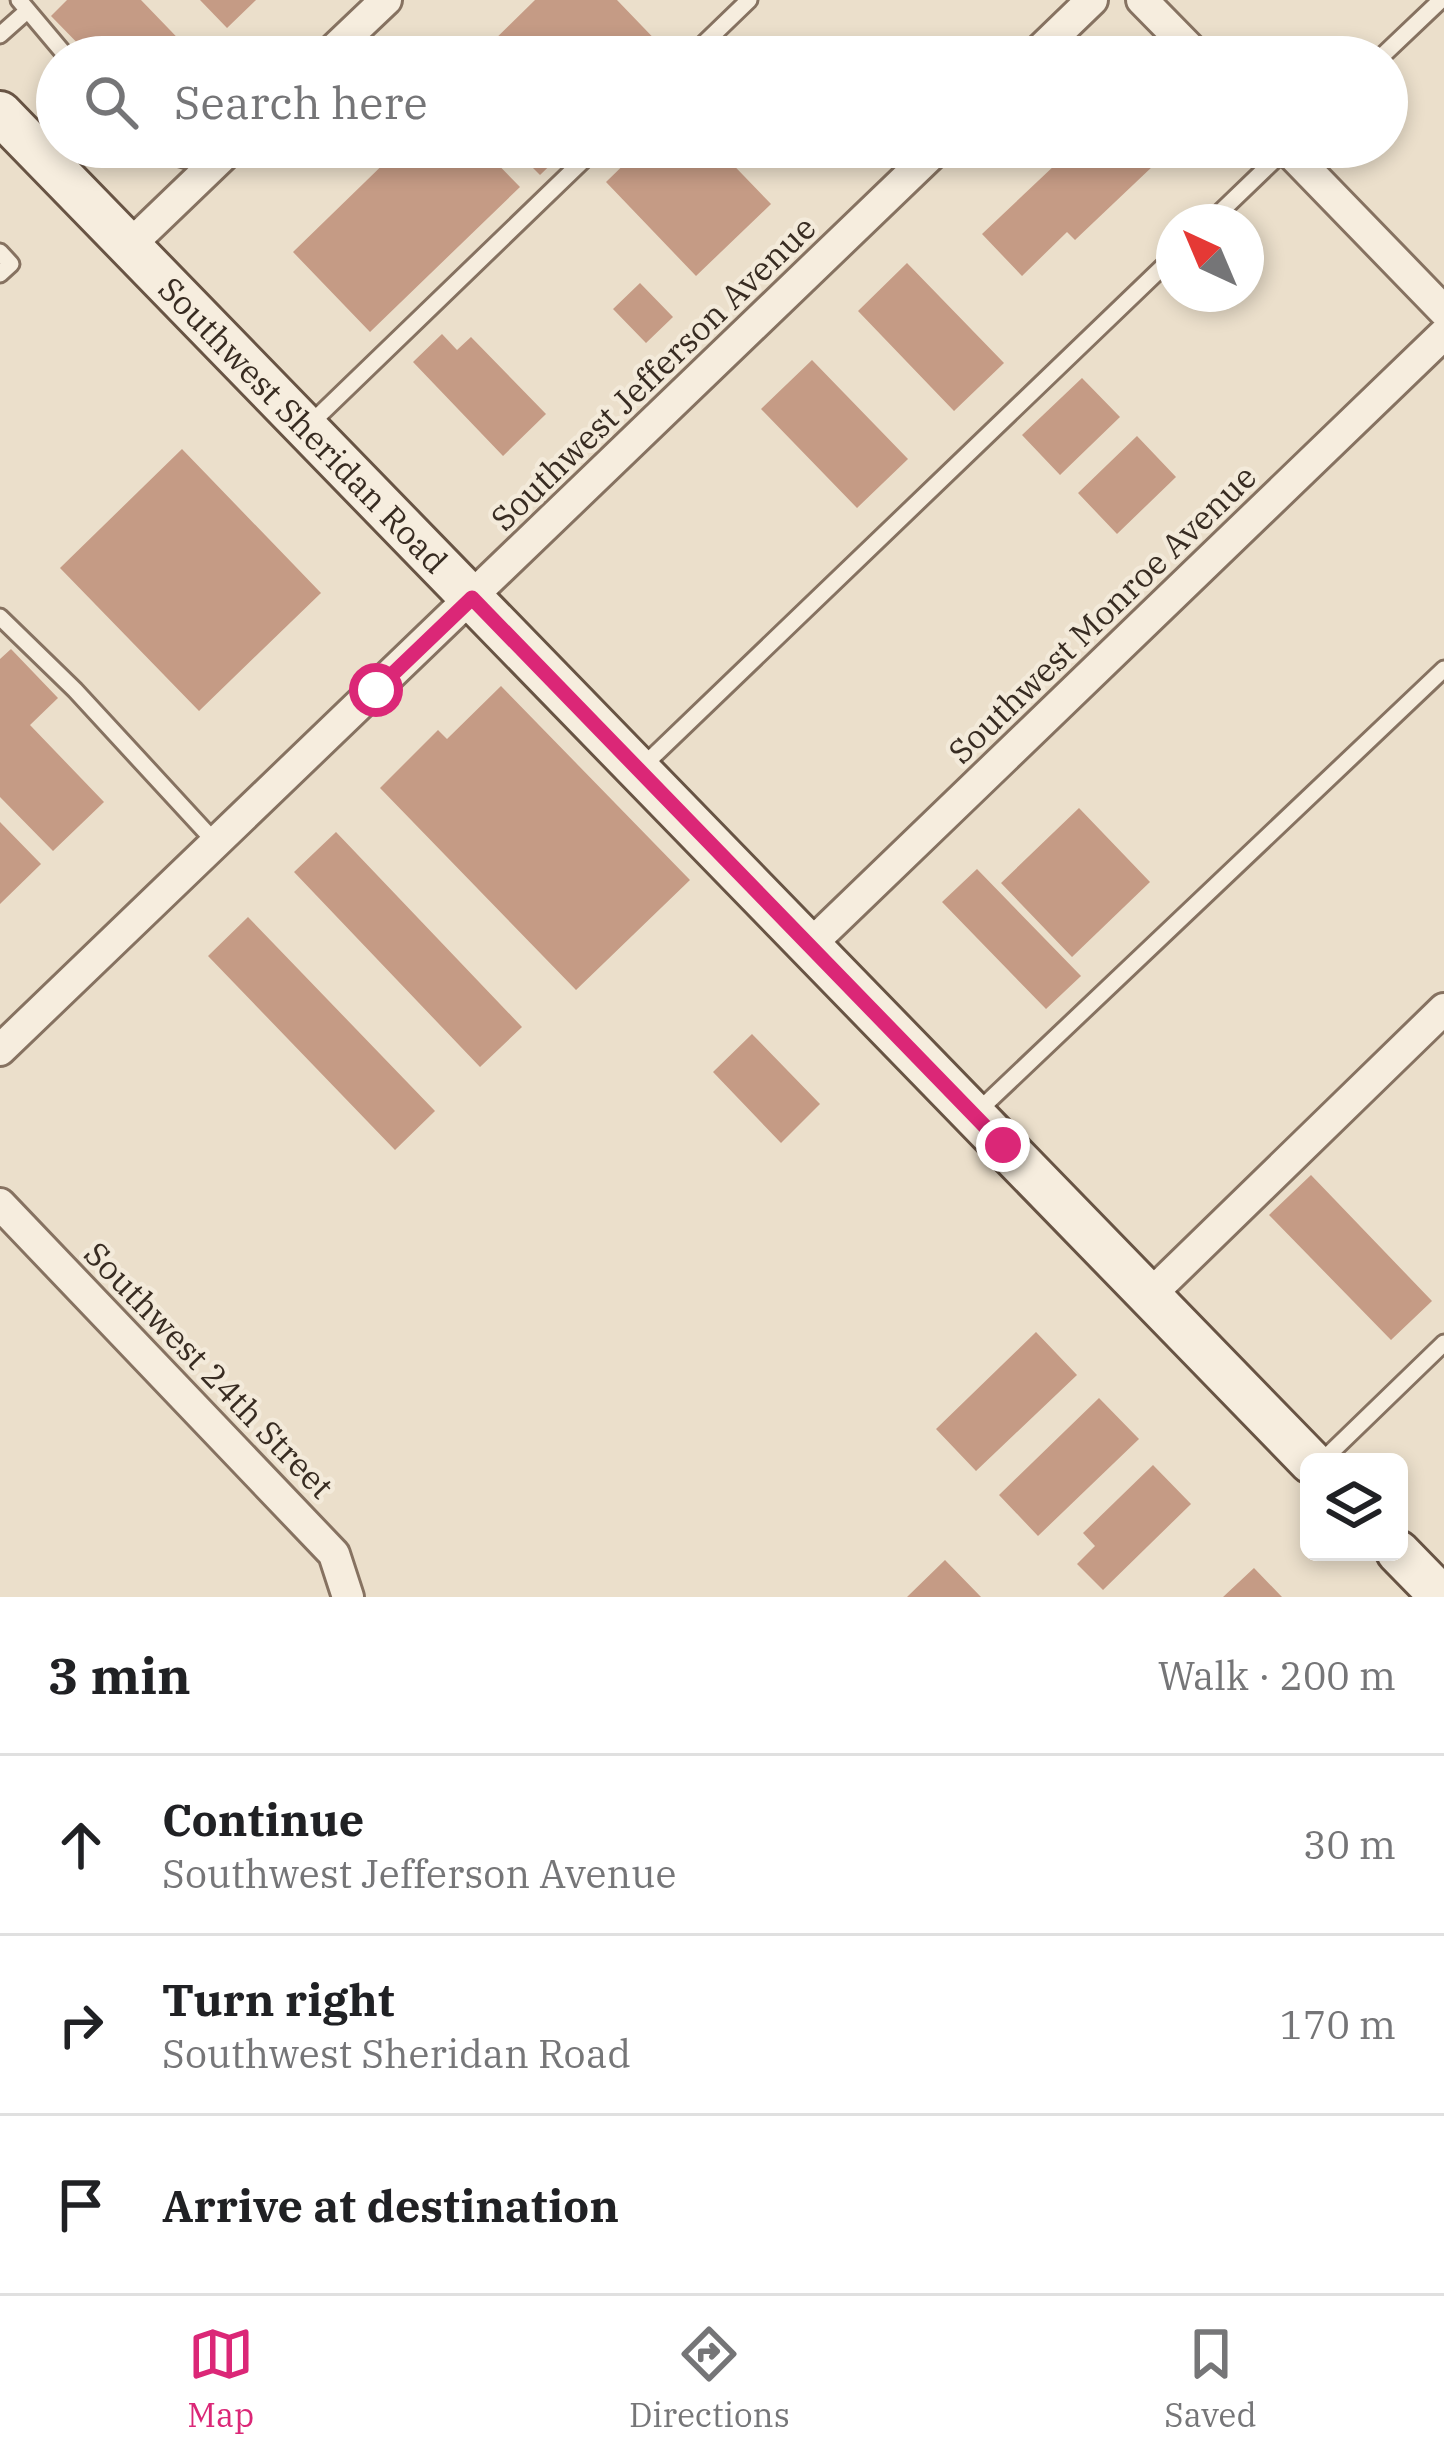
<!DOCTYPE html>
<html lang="en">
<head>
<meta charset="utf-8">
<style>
  body { margin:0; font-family:"IBM Plex Serif",serif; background:#f6f6f6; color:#202124 }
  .controls { position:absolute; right:36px; bottom:36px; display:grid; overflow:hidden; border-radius:18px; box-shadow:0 6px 18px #0003 }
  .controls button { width:108px; height:108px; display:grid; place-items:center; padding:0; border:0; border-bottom:3px solid #e0e0e0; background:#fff; color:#202124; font:60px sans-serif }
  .compass { position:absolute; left:1156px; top:204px; width:108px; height:108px; border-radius:50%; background:#fff; box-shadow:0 6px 18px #0003; rotate:316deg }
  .stop { position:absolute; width:36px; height:36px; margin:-27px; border:9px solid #db2777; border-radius:50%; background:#fff }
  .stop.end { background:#db2777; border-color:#fff; box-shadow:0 3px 12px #0008 }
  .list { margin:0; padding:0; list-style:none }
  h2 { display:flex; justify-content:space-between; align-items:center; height:156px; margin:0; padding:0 48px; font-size:51px }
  h2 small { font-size:39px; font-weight:400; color:#757577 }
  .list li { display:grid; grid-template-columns:78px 1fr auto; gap:36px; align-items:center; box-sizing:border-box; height:180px; padding:0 48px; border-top:3px solid #e0e0e0 }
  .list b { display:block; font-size:45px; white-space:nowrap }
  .list p { margin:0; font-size:39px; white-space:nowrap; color:#757577 }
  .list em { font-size:39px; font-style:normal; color:#757577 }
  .icon { flex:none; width:66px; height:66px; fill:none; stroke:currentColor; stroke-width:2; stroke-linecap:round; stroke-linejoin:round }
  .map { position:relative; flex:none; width:1444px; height:1597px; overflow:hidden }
  .search { position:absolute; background:#fff; box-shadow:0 6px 18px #0003; left:36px; right:36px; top:36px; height:132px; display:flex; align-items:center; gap:30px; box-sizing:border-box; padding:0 42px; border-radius:66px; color:#757577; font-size:45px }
  .sheet { height:696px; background:#fff }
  nav { display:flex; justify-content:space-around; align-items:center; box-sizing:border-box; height:168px; border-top:3px solid #e0e0e0; background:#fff; font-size:33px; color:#757577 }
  nav a { display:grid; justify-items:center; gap:6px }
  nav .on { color:#db2777 }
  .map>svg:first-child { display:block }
</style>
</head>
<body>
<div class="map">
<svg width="1444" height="1597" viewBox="0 0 1444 1597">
  <rect width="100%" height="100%" fill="#ebdfcb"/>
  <path fill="#c59b85" d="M67 0H141L196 57H91L51 16Z
    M200 0H256L227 28Z
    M535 0H617L667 52 662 57H481L479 55Z
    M401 147H481L520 187 370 332 293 252Z
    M512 147H569L540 175Z
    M642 147H716L771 204 696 276 606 182Z
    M1074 147H1173L1075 240 1067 232 1022 276 982 234Z
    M907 263 1004 363 954 411 858 311Z
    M640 283 673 317 646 343 613 309Z
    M442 334 457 350 471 337 546 414 503 456 413 362Z
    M812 360 908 459 857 508 761 409Z
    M1082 378 1120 417 1060 475 1022 435Z
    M1137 436 1176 477 1117 534 1078 493Z
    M182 449 321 593 199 711 60 568Z
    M11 649 58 698 30 725 104 802 53 851 0 797V659Z
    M501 686 690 880 576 990 380 788 438 730 447 739Z
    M1079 808 1150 882 1072 957 1001 883Z
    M0 822 41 864 0 904Z
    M336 832 522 1027 480 1067 294 872Z
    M977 869 1081 976 1046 1009 942 902Z
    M248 917 435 1111 395 1150 208 956Z
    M752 1034 820 1104 781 1143 713 1072Z
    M1311 1175 1432 1301 1391 1340 1269 1215Z
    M1036 1332 1077 1375 976 1471 936 1429Z
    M1099 1398 1139 1439 1038 1536 999 1495Z
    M1153 1465 1191 1504 1103 1590 1077 1564 1095 1546 1083 1533Z
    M945 1560 981 1597H907Z
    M1254 1568 1282 1597H1223Z"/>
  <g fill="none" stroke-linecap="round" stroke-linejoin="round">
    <defs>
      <path id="lane" d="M19 0 67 57
        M0 35 27 11
        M690 57 749 0
        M1381 57 1441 0
        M160 147 173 156 211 167
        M1210 222 1288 147
        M0 252 11 264 0 274
        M308 426 597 147
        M0 617 75 690 216 843
        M641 768 1174 256
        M976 1113 1444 669
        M1321 1462 1444 1343"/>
      <path id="street" d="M1142 0 1198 57
        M326 57 386 0
        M1033 57 1092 0
        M1285 147 1444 311
        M129 246 232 147
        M809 946 1444 334
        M0 1050 939 147
        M0 1204 334 1554 348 1597
        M1149 1296 1444 1009"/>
      <g id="secondary">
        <path id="s1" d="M0 113 1311 1462"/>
        <path d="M1398 1552 1442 1597"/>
      </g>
    </defs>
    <use href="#lane" stroke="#867261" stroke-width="21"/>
    <use href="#street" stroke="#867261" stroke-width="36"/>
    <use href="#secondary" stroke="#685444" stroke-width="48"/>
    <use href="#lane" stroke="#f6edde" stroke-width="15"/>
    <use href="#street" stroke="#f6edde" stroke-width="30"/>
    <use href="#secondary" stroke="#f6edde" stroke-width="42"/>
  </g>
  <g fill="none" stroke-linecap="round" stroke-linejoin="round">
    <path stroke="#db2777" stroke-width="15" d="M376 690 472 598 1003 1145"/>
  </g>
  <g text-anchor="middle" stroke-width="9" stroke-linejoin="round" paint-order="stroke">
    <g font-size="33" fill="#382c22" stroke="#f3eada">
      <text transform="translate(653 373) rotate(-44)" y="12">Southwest Jefferson Avenue</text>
      <text dy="12" stroke="none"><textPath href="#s1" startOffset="435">Southwest Sheridan Road</textPath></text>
      <text transform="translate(1102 614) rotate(-44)" y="12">Southwest Monroe Avenue</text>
      <text transform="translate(209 1370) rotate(46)" y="12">Southwest 24th Street</text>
    </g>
  </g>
</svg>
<div class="controls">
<button><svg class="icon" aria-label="layers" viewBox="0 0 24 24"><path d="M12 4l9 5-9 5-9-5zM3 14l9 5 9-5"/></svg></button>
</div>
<svg class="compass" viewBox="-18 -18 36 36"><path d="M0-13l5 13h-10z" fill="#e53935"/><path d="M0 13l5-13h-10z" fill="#757577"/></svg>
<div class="stop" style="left:376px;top:690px"></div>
<div class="stop end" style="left:1003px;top:1145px"></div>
<div class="search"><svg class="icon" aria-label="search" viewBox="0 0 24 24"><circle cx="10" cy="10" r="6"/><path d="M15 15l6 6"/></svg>Search here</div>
</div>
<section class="sheet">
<h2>3 min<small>Walk · 200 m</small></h2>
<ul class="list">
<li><svg class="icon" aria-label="ahead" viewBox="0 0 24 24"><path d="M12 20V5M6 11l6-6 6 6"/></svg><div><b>Continue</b><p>Southwest Jefferson Avenue</p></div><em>30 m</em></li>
<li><svg class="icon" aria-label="right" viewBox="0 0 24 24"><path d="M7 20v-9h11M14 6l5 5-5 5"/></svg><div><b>Turn right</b><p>Southwest Sheridan Road</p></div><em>170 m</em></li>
<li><svg class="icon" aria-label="arrive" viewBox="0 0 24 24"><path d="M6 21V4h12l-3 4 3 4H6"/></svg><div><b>Arrive at destination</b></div></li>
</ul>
</section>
<nav>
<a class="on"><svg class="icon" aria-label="map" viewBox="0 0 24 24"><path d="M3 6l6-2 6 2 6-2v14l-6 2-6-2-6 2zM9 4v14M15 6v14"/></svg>Map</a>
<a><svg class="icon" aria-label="directions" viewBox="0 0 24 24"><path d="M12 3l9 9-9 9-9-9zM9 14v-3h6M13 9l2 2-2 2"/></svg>Directions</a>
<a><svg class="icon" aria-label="saved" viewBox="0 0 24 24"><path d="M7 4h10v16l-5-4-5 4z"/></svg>Saved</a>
</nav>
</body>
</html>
